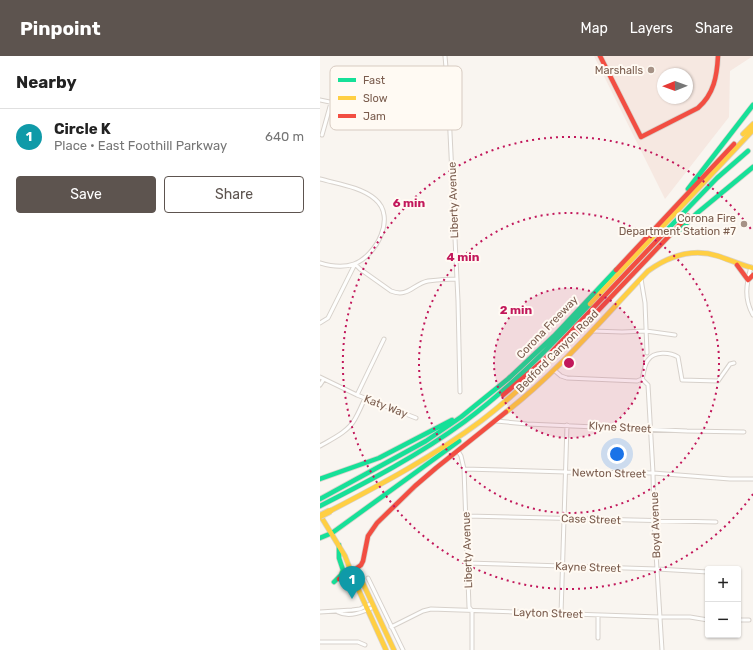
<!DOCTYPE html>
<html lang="en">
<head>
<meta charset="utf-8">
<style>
  body { margin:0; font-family:Rubik,sans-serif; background:#f2f2f2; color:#222 }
  .controls { position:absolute; right:12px; bottom:12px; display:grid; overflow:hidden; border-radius:4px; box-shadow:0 1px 3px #0004 }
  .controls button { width:36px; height:36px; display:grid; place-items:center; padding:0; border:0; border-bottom:1px solid #e0e0e0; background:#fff; color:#222; font:20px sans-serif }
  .compass { position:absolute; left:337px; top:12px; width:36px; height:36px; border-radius:50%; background:#fff; box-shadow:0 1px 3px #0004; rotate:269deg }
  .you { position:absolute; left:297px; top:398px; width:14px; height:14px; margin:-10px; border:3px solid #fff; border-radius:50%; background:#1a73e8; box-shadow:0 0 0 6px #1a73e833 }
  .badge { display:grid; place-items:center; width:26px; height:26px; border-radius:50%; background:#5d544f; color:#fff; font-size:13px; font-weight:700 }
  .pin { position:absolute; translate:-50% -33px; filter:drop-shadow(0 1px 2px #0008) }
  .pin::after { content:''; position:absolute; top:21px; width:14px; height:12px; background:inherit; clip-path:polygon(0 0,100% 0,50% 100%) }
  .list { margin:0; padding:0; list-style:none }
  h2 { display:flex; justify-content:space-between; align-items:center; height:52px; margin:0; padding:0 16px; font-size:17px }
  h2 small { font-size:13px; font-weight:400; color:#767676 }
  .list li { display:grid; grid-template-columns:26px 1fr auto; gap:12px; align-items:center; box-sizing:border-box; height:56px; padding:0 16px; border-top:1px solid #e0e0e0 }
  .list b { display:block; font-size:15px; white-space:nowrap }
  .list p { margin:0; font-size:13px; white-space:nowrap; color:#767676 }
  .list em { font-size:13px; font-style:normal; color:#767676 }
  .actions { display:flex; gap:8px; padding:12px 16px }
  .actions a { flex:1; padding:9px 0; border:1px solid #5d544f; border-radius:4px; text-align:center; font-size:14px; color:#5d544f }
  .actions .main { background:#5d544f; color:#fff }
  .map { position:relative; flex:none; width:433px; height:594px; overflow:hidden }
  header { display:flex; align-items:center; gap:24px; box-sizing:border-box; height:56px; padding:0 20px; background:#5d544f; color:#fff }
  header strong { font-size:19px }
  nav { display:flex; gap:22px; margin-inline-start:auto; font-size:14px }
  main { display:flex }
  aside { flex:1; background:#fff }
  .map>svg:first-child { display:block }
</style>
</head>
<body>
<header>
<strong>Pinpoint</strong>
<nav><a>Map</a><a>Layers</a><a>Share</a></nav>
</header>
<main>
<aside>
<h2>Nearby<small></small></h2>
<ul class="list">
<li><span class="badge" style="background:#0f9aa8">1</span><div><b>Circle K</b><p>Place · East Foothill Parkway</p></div><em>640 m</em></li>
</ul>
<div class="actions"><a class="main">Save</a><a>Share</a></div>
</aside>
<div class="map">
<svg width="433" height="594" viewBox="0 0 433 594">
  <rect width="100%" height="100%" fill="#f9f5f0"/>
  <path fill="#f6e8e1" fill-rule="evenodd" d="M274 0H433L410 15 409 61 345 143ZM343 18H367V42H343Z"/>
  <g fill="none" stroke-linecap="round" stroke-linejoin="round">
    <defs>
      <path id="street" d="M125 0 128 35 138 245 140 336
        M0 44 67 58 78 57 91 52 102 43 112 38 128 35
        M2 79 11 47
        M0 123C18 128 41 131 55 143 77 161 56 200 34 208 23 212 10 210 0 207
        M431 211C426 229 424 243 433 259
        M321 223 325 247 327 297
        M0 267 8 262 35 208 40 213 71 235C88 242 93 228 108 225 117 224 127 223 136 223
        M272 275 302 276 326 275 355 279
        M234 314 241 320 247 322 317 325 322 323C324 317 324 309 328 304 334 295 350 296 358 301L362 324 398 325 410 308 414 307
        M0 321 37 339 96 362
        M322 323 328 329 333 417 334 465 342 594
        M0 329 4 323
        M37 339 64 283
        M176 365 207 368 367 375 424 376
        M0 390C12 383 28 376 35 363 39 356 42 349 45 342
        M138 395 141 400 144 413 149 551 152 555V594
        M144 413 246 416 333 417 410 423H433
        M146 460 396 466
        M147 507 337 513 388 516
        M48 522 83 594
        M0 556 32 554 40 553 52 547
        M18 556C29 562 43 556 54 551
        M241 558 247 369
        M418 564H429
        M71 571 103 555 111 553 339 561H370L388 564
        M278 582V559
        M0 586H38L45 589"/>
      <path id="fast" d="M368 133 433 49
        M344 177 397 122 428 95
        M354 177 361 173 376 158 433 111
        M0 423 59 402 132 364
        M0 443 106 385 141 361 188 323 234 280 296 214
        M0 450C49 425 99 399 144 366 190 332 230 291 270 248
        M0 482 12 477 139 385
        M14 526 21 519 23 514 19 502V489"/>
      <path id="slow" d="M423 78 433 68
        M270 248 433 74
        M186 356C239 315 282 263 328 215 349 200 373 192 398 200 410 204 421 209 433 212
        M10 455C62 428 114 400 161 365 194 340 224 311 253 281
        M0 459 25 500 35 526 66 594
        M33 515 40 521 74 594"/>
      <path id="jam" d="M280 0 321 81 378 52C394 38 397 20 398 0
        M417 209 428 224 433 219
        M296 214 414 88
        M253 281 368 160
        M183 339 224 304 344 177
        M33 515 41 509 43 505 48 480 57 467 95 430 116 412 186 356
        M19 523 29 520 35 525"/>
    </defs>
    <use href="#street" stroke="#d7d1cb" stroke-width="5"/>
    <use href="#fast" stroke="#d9d2cb" stroke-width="6"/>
    <use href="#slow" stroke="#d9d2cb" stroke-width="6"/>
    <use href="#jam" stroke="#d9d2cb" stroke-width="6"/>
    <use href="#street" stroke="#fefefd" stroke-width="3"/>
    <use href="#fast" stroke="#16e098" stroke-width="4.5"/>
    <use href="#slow" stroke="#ffcf43" stroke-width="4.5"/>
    <use href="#jam" stroke="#f24e42" stroke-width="4.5"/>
    <defs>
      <path id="slow-bridge" d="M0 460 10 455"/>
    </defs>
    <use href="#slow-bridge" stroke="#dad1cc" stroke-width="8" stroke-linecap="butt"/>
    <use href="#slow-bridge" stroke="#ffcf43" stroke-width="6"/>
  </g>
  <circle cx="249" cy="307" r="75" fill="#c2185b" fill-opacity=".12"/>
  <g fill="none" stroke="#c2185b" stroke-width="2" stroke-dasharray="2 4">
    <circle cx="249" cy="307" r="75"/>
    <circle cx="249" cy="307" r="150"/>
    <path d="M433 438A226 226 0 1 1 433 176"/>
  </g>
  <g fill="#a69286" stroke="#fffaf3" stroke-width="1.5">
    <circle cx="331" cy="14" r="4"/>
    <circle cx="424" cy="168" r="4"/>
  </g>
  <g text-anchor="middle" stroke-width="4" stroke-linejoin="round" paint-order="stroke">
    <g font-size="11" fill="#7a5c4d" stroke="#fffaf3" text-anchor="end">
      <text x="323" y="18">Marshalls</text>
      <text x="416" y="166">Corona Fire<tspan x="416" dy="13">Department Station #7</tspan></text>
    </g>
    <g font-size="11" fill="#7a5c4d" stroke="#fffaf3">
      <text transform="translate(133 144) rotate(-92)" y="4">Liberty Avenue</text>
      <text transform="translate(227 271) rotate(-46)" y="4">Corona Freeway</text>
      <text transform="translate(237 295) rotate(-45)" y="4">Bedford Canyon Road</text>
      <text transform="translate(66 350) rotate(21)" y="4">Katy Way</text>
      <text transform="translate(300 371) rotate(3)" y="4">Klyne Street</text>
      <text transform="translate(289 417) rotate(1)" y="4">Newton Street</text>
      <text transform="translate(271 463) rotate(2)" y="4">Case Street</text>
      <text transform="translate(335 469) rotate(-92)" y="4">Boyd Avenue</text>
      <text transform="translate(147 494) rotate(-92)" y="4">Liberty Avenue</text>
      <text transform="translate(268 511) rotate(2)" y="4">Kayne Street</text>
      <text transform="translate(228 557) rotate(2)" y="4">Layton Street</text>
    </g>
  </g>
  <rect x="10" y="10" width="132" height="64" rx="6" fill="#fffaf3" stroke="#d7cbc1" stroke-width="1"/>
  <rect x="18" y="22" width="18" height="4" fill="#16e098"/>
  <rect x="18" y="40" width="18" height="4" fill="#ffcf43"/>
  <rect x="18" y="58" width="18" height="4" fill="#f24e42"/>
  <g font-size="11" fill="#7a5c4d">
    <text x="43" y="28">Fast</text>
    <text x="43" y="46">Slow</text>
    <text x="43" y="64">Jam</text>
  </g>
  <circle cx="249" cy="307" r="6" fill="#c2185b" stroke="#fffaf3" stroke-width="2"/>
  <g font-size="12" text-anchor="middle" font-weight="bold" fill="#c2185b" stroke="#fffaf3" stroke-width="4" stroke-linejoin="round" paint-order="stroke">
    <text x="89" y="151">6 min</text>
    <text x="143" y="205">4 min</text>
    <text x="196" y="258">2 min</text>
  </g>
</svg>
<div class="controls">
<button>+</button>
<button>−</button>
</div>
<svg class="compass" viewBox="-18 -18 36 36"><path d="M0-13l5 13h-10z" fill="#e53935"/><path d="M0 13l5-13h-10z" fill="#767676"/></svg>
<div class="you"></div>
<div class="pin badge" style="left:32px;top:543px;background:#0f9aa8">1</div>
</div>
</main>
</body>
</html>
